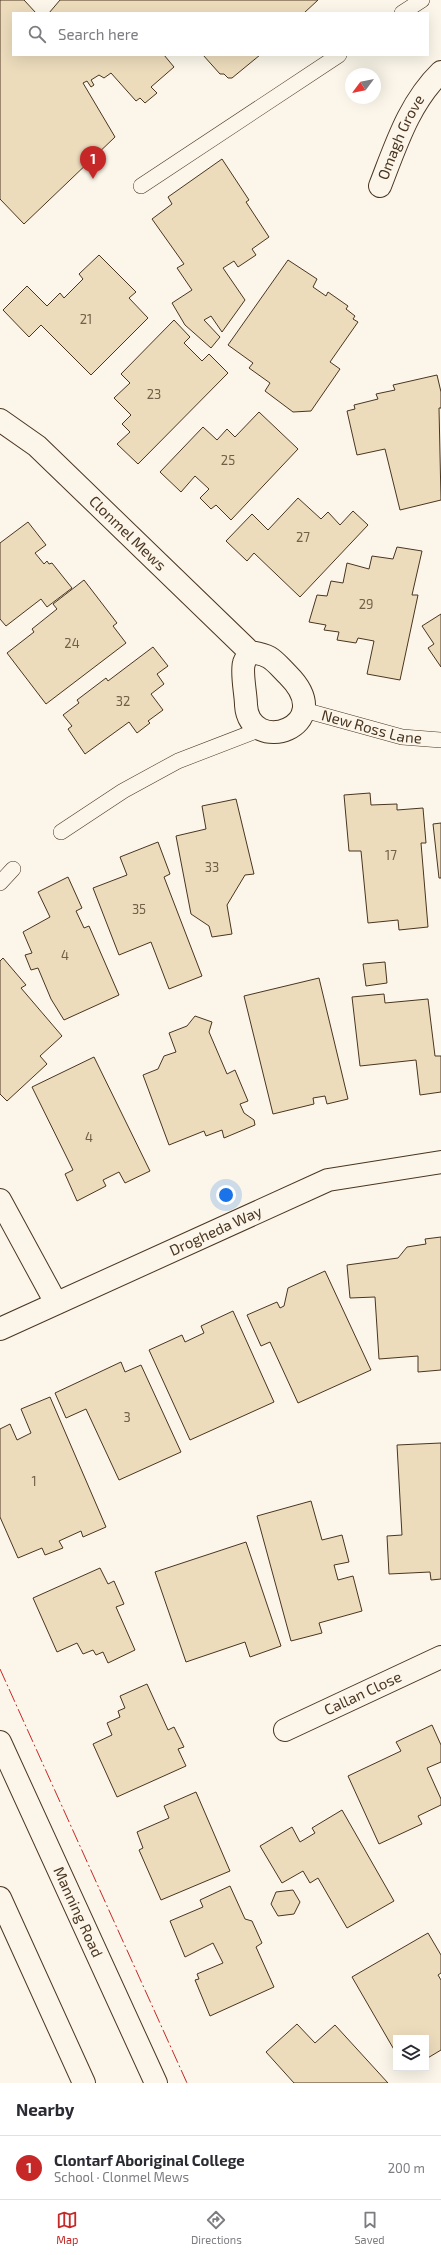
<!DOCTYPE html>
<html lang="en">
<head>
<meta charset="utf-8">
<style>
  body { margin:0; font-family:"Exo 2",sans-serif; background:#f7f7f7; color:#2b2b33 }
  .controls { position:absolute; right:12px; bottom:12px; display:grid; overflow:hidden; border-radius:0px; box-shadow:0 4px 16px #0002 }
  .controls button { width:36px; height:36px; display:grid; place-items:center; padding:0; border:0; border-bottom:1px solid #e1e1e2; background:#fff; color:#2b2b33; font:20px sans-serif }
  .compass { position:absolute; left:345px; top:68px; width:36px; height:36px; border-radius:50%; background:#fff; box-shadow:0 4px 16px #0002; rotate:238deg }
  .you { position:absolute; left:226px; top:1195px; width:14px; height:14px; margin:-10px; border:3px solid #fff; border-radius:50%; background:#1a73e8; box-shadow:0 0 0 6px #1a73e833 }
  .badge { display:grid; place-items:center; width:26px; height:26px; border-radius:50%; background:#c62828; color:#fff; font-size:13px; font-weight:700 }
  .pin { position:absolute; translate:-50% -33px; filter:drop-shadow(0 1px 2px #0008) }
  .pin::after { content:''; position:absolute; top:21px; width:14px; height:12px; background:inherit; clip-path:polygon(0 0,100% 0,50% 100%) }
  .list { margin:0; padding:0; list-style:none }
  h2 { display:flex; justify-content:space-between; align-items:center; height:52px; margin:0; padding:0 16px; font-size:17px }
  h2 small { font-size:13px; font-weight:400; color:#7c7c81 }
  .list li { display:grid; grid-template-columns:26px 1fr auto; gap:12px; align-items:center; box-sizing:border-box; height:64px; padding:0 16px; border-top:1px solid #e1e1e2 }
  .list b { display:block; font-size:15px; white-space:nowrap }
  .list p { margin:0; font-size:13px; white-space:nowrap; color:#7c7c81 }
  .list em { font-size:13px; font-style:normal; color:#7c7c81 }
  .icon { flex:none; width:22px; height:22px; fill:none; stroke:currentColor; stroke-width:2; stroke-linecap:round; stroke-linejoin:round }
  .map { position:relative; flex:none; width:441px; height:2083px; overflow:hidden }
  .search { position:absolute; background:#fff; box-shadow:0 4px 16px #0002; left:12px; right:12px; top:12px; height:44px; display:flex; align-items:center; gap:10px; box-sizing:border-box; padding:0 14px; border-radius:0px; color:#7c7c81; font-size:15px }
  .sheet { height:116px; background:#fff }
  nav { display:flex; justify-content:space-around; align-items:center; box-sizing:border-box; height:56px; border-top:1px solid #e1e1e2; background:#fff; font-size:11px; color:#7c7c81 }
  nav a { display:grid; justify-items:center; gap:2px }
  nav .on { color:#c62828 }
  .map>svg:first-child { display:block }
</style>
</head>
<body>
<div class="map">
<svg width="441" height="2083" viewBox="0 0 441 2083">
  <rect width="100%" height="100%" fill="#fbf6e9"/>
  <path fill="#ecdcbc" stroke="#4a3520" d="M0 0H24L36 13H13V55H164L174 67 151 87 157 93 145 103 140 98 136 101 111 73 104 78 99 75 91 80 94 85 91 87 87 81 83 83 115 137 24 224 0 199Z
    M60 0H318L304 13H49Z
    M203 55H260L232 78H228L224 74H220Z
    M222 159 249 200 246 202 269 237 252 249 256 255 238 267 234 261 223 268 245 300 222 332 211 316 204 320 220 337 211 348 185 325 172 303 192 290 177 268 184 264 152 219 172 204 168 197Z
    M99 255 136 292 129 298 148 318 91 375 41 325 29 337 3 310 27 286 47 306 60 293 64 298 83 279 79 274Z
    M288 260 317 279 313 287 326 296 328 292 348 306 346 309 355 316 353 319 358 322 330 362 340 369 311 411 293 412 265 391 270 383 249 368 253 363 228 345Z
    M174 320 190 337 184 343 202 361 209 354 228 373 138 464 117 444 130 432 122 424 131 415 114 398 130 383 121 374Z
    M437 375 441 392V408H439L441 500 400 510 385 449 357 455 347 411 355 409 354 405 378 399 376 394 395 390 393 385Z
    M259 412 298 449 231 520 216 505 211 509 200 498 209 489 195 476 181 492 160 472 203 427 217 440 227 429 235 437Z
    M298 498 321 519 328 512 340 525 353 511 368 525 300 597 254 553 247 561 226 541 252 514 268 530Z
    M28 522 46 545 35 553 44 564 47 561 49 564 52 563 72 588 47 607 41 599 6 626 0 619V543Z
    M397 547 422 551 412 595H418L400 680 367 674 374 641 358 638 356 643 337 640 339 632 324 630 326 625 309 622 317 595 327 596 331 581 343 583 347 563 369 569 372 556 393 559Z
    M84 580 117 623 113 626 126 643 46 704 7 653 34 632 32 629 57 609 53 604Z
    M441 614V667L428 648 434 644 422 626Z
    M153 647 168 666 157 674 164 684 151 694 163 710 148 721 150 723 137 733 129 722 85 754 68 729 72 726 63 715 79 703 77 700 106 678 108 681Z
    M370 793 371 805 397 804V810L423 808 426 843H421L428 927 399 930 398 920 368 923 361 851H349L344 795Z
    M236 799 254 874 245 875 227 905 232 934 212 937 209 926 191 914 176 836 206 829 202 806Z
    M441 823V878H439L433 824Z
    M158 842 170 874 164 877 202 976 169 989 151 942 119 955 93 888 127 875 120 857Z
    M68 877 82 908 76 911 84 928 89 926 119 995 64 1020 51 999 38 968 31 970 25 955 32 953 23 932 50 917 38 892Z
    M3 958 26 985 21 988 62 1036 40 1056 47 1064 7 1101 0 1094V961Z
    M385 962 387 983 366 986 363 964Z
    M319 978 348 1099 327 1104 325 1096 313 1098 314 1104 273 1114 244 996Z
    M384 994 385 1003 428 999 435 1056H441V1092L420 1095 416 1060 360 1066 352 997Z
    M195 1016 212 1022 209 1032 227 1074 235 1070 248 1101 240 1104 244 1113 254 1120 255 1125 224 1138 222 1130 206 1136 204 1131 169 1145 143 1075 158 1069 164 1056 176 1052 169 1033 187 1026Z
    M94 1057 150 1171 125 1183 119 1172 103 1180 106 1186 77 1201 65 1174 73 1170 32 1087Z
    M441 1237V1370L418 1372V1356L379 1359 375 1297 350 1298 347 1265 398 1258 407 1247 426 1244 425 1239Z
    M325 1271 371 1370 298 1403 270 1342 261 1346 247 1315 277 1302 280 1308 284 1306 288 1288Z
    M233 1311 274 1402 190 1440 149 1350 182 1335 185 1342 204 1333 201 1326Z
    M121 1362 125 1372 141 1365 181 1452 119 1480 86 1409 66 1418 55 1393Z
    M50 1397 106 1527 83 1537 81 1531 59 1541 63 1548 45 1555 42 1548 18 1558 0 1517V1429L10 1424 17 1440 31 1433 21 1409Z
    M441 1443V1579L431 1580 430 1572 389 1574 387 1536 402 1535 397 1445Z
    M311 1501 322 1540 342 1535 349 1562 334 1565 338 1580 353 1576 362 1611 319 1623 322 1633 291 1641 257 1516Z
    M246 1542 281 1646 250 1657 245 1642 186 1662 155 1572Z
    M100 1568 108 1584 114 1581 124 1604 116 1607 135 1650 108 1663 103 1652 96 1655 93 1650 83 1654 77 1643 57 1652 33 1598Z
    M147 1684 168 1730 174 1727 184 1747 178 1749 186 1766 117 1797 93 1744 112 1735 107 1723 120 1717 118 1711 125 1708 120 1696Z
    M432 1725 441 1745V1762L427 1768 441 1799V1805L418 1816 422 1824 379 1844 348 1776 401 1751 396 1742Z
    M196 1792 230 1871 161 1900 139 1850 143 1848 137 1832 169 1818 164 1806Z
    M342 1810 394 1901 347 1928 318 1878 310 1883 303 1871 282 1883 260 1846 292 1827 300 1842 315 1833 312 1828Z
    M230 1886 245 1919 252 1921 262 1943 256 1947 274 1987 210 2016 195 1980 199 1979 197 1974 223 1963 213 1943 185 1957 170 1921 203 1907 200 1900Z
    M293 1890 300 1902 294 1914 278 1916 271 1904 276 1892Z
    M428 1933 441 1955V1973L438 1975 441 1980V2050L426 2059V2038H396V2053L352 1977Z
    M297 2024 315 2043 335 2025 388 2083H294L266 2052Z"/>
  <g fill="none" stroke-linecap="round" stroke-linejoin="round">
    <defs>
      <g id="lane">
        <path d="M402 13 422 0"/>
        <path d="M141 186 339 55"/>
        <path id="s1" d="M304 710 402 737 441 740"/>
        <path d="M61 832 123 791 178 761 261 729"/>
        <path d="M0 883 13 869"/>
      </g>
      <g id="street">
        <path id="s2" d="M380 186C396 145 409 103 441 72"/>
        <path id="s3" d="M0 420 37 446 250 652C272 655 273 660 288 675 340 727 249 757 246 705 246 695 241 672 244 663 245 659 249 655 250 652"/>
        <path d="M0 1200 56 1303"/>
        <path id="s4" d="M0 1329 328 1180 441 1162"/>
        <path id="s5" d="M285 1730 441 1657"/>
      </g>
      <g id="primary">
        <path id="s6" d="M0 1742 156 2083"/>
        <path d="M0 1898 84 2083"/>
      </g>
    </defs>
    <use href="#lane" stroke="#4a3520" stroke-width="16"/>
    <use href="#street" stroke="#4a3520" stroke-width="24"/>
    <use href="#primary" stroke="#4a3520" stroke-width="24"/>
    <use href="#lane" stroke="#fbf6e9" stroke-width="15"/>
    <use href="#street" stroke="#fbf6e9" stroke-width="22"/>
    <use href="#primary" stroke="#fbf6e9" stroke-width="22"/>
    <path stroke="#c62828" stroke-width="1" stroke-dasharray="14 3 2 3" stroke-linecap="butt" d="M0 1669 187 2083"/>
  </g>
  <g text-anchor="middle" stroke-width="3" stroke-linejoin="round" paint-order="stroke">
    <g font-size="13" fill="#725f47">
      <text x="86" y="324">21</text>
      <text x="154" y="399">23</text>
      <text x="228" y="465">25</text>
      <text x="303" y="542">27</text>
      <text x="366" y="609">29</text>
      <text x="72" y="648">24</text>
      <text x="123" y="706">32</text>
      <text x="391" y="860">17</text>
      <text x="212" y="872">33</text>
      <text x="139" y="914">35</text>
      <text x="65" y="960">4</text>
      <text x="89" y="1142">4</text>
      <text x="127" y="1422">3</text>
      <text x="34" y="1486">1</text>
    </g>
    <g font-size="15" fill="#4a3520" stroke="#fbf6e9">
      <text dy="5" stroke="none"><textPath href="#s2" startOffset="53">Omagh Grove</textPath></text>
      <text dy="5" stroke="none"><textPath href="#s3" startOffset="171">Clonmel Mews</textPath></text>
      <text dy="5" stroke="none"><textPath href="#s1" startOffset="70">New Ross Lane</textPath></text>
      <text dy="5" stroke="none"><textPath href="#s4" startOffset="237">Drogheda Way</textPath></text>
      <text dy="5" stroke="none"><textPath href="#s5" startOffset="86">Callan Close</textPath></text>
      <text dy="5" stroke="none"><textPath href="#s6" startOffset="187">Manning Road</textPath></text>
    </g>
  </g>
</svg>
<div class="controls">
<button><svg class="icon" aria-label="layers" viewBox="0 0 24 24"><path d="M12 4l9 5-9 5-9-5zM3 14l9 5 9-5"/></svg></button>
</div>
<svg class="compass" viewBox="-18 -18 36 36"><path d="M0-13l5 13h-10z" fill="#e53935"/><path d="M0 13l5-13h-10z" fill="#7c7c81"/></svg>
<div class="you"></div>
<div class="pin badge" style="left:93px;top:179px">1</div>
<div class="search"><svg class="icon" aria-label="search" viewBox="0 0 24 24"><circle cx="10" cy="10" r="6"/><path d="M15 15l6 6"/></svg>Search here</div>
</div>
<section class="sheet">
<h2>Nearby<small></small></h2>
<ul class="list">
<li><span class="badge">1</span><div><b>Clontarf Aboriginal College</b><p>School · Clonmel Mews</p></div><em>200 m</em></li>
</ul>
</section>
<nav>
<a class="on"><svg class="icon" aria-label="map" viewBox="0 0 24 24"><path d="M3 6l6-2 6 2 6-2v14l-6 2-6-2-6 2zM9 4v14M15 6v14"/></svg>Map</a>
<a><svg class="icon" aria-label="directions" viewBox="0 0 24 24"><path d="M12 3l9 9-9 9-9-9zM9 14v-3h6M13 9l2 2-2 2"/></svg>Directions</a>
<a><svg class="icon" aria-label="saved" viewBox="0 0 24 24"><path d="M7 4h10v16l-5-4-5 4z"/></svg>Saved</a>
</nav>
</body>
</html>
